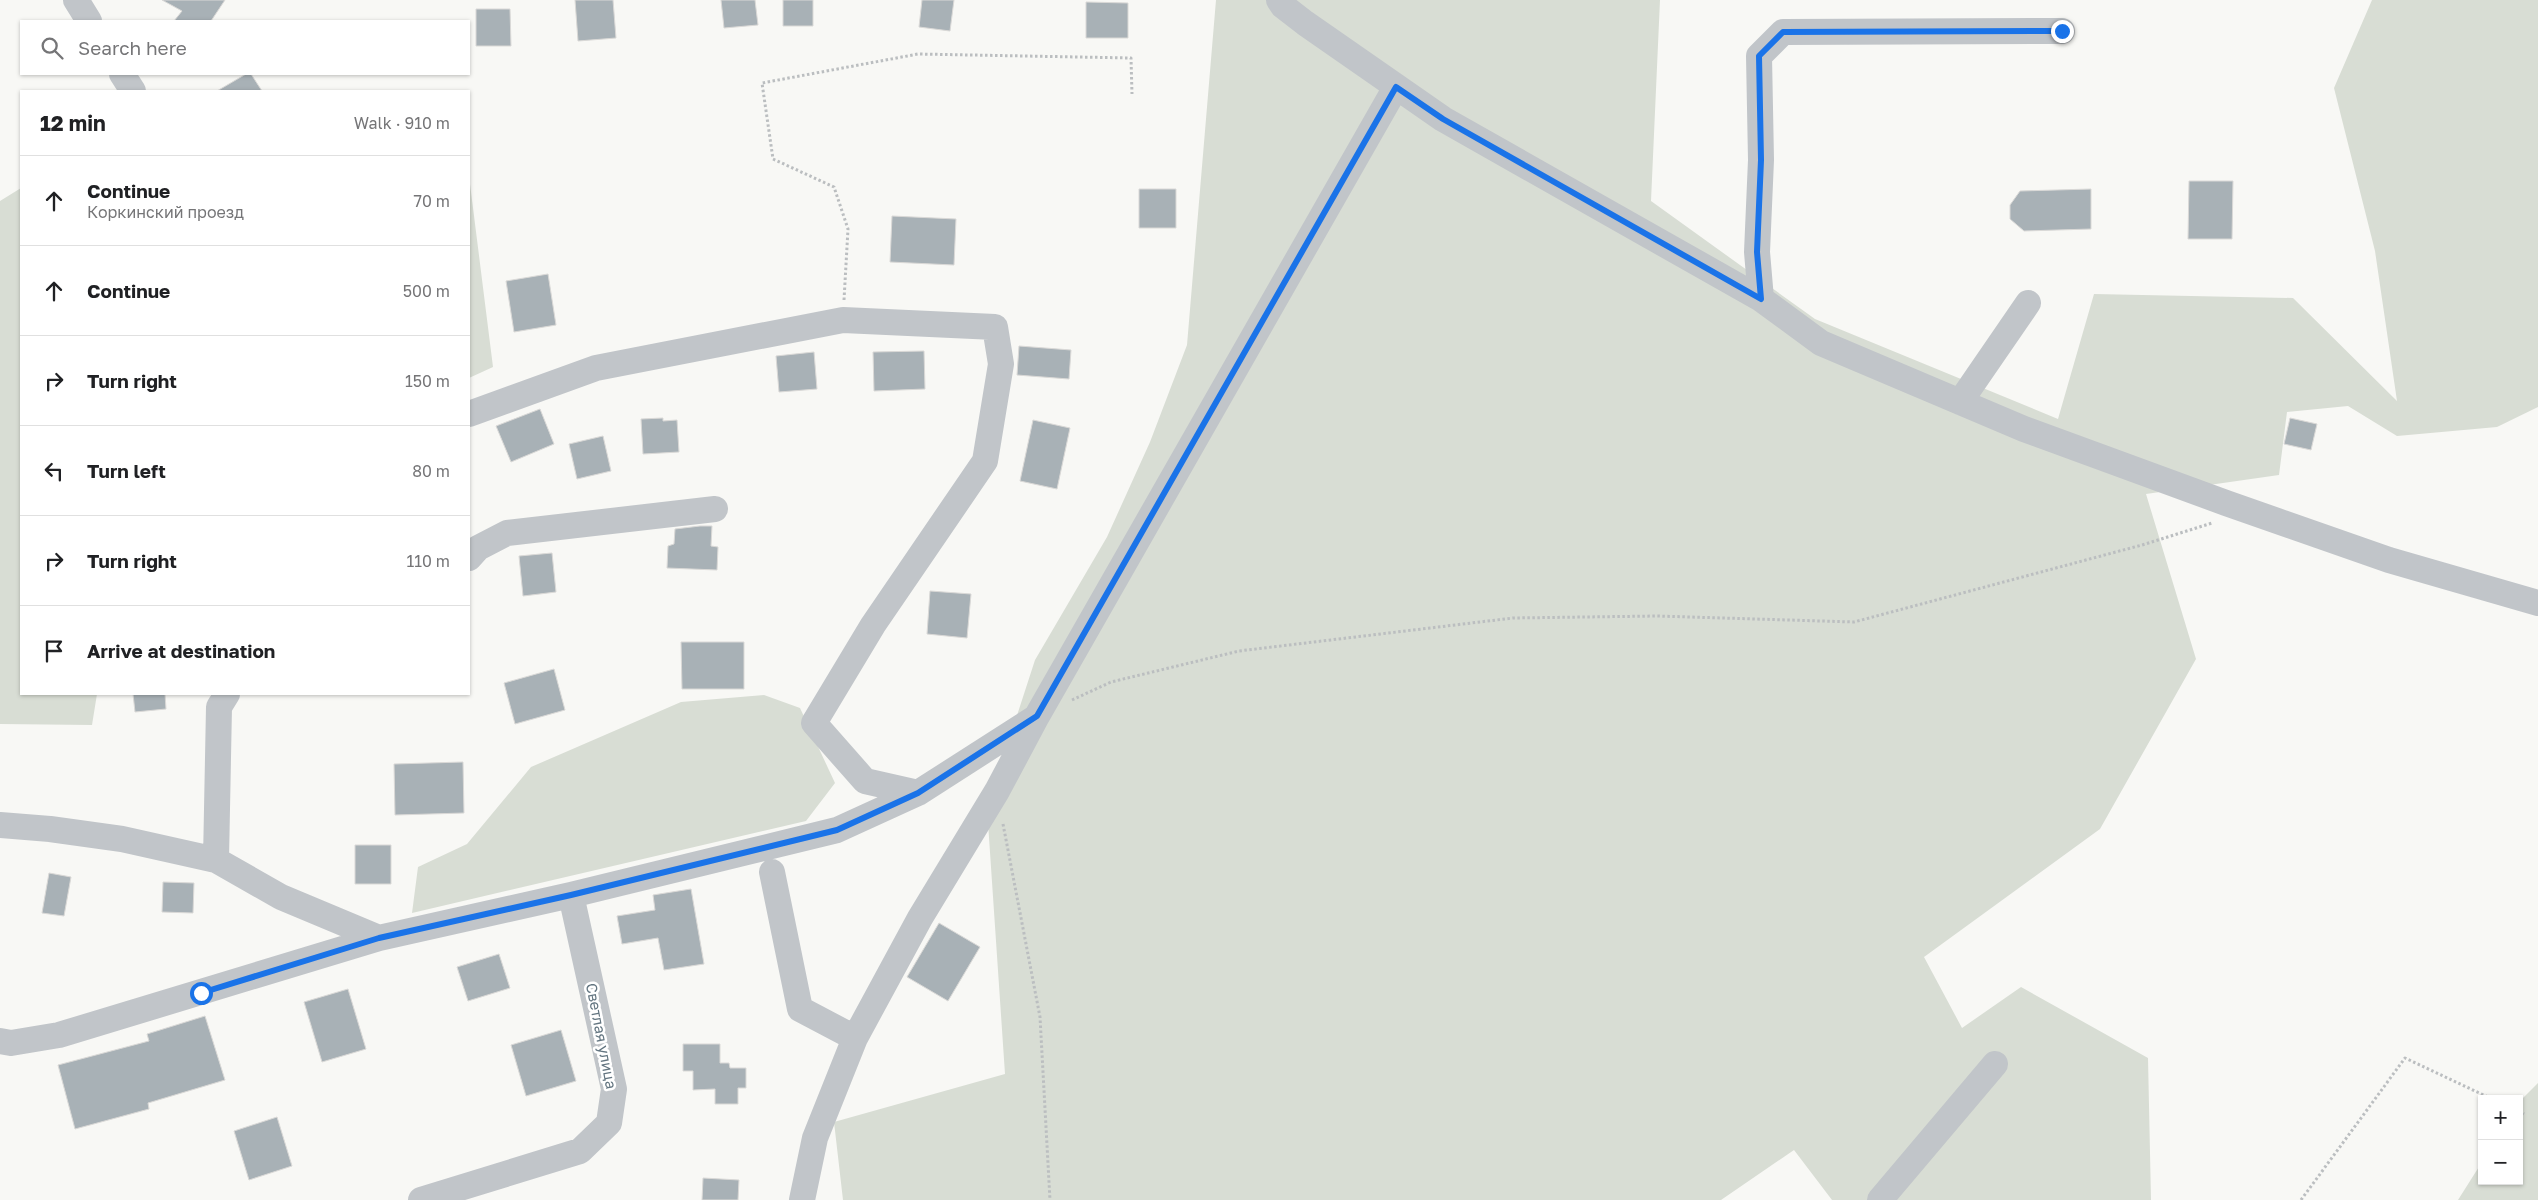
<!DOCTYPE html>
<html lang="en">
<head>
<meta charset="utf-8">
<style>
  body { margin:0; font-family:"Golos Text",sans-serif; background:#f6f6f6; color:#202124 }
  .controls { position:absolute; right:15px; bottom:15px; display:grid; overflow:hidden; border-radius:0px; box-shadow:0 1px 4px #0004 }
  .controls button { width:45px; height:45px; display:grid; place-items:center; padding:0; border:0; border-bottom:1px solid #e0e0e0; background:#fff; color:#202124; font:25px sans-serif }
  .stop { position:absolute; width:15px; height:15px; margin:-11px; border:4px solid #1a73e8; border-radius:50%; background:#fff }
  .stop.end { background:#1a73e8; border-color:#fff; box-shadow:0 1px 5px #0008 }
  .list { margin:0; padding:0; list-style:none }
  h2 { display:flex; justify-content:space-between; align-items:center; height:65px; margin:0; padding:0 20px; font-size:21px }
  h2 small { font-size:16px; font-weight:400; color:#757577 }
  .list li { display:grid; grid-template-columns:32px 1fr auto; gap:15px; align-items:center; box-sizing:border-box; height:90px; padding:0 20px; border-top:1px solid #e0e0e0 }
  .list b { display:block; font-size:19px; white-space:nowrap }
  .list p { margin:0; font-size:16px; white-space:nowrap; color:#757577 }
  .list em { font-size:16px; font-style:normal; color:#757577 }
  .icon { flex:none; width:28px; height:28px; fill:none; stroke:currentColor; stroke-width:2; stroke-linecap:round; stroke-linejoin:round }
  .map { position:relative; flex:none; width:2538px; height:1200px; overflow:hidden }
  .search { position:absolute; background:#fff; box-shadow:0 1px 4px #0004; left:20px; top:20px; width:450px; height:55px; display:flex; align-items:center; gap:12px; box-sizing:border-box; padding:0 18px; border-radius:0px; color:#757577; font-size:19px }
  .panel { position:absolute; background:#fff; box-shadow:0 1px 4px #0004; left:20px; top:90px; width:450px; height:605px; border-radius:0px }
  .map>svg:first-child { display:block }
</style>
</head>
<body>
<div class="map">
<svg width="2538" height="1200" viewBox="0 0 2538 1200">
  <rect width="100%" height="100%" fill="#f8f8f5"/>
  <path fill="#d8ddd4" d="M1216 0H1660L1651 201 1815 319 2058 419 2094 294 2293 298 2397 401 2375 251 2334 88 2372 0H2538V407L2497 427 2397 436 2348 406 2287 412 2279 475 2146 494 2196 659 2100 829 1924 957 1962 1028 2021 987 2148 1058 2151 1200H1832L1794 1150 1721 1200H843L834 1122 1005 1074 987 808 1035 660 1107 537 1150 442 1187 345Z
    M470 184 493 367 469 378V185Z
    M21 188V694H97L92 725 0 724V201Z
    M764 695 800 708 835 783 806 821 412 913 418 867 467 844 531 767 681 702Z
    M2538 1083V1200H2458L2482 1162V1181H2519V1102Z"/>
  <path fill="#a8b1b6" stroke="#dad9d7" d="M162 0H225L211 21H174L182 11Z
    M575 0H613L616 38 578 41Z
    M721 0H755L758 25 724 28Z
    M783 0H813V26H783Z
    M922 0H954L950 31 919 27Z
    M1086 2 1128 3V38H1086Z
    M476 9H510L511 46H476Z
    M246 74H251L262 91H217Z
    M2189 181H2233L2232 239H2188Z
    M1139 189H1176V228H1139Z
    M2091 189V229L2024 231 2010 219V205L2020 191Z
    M892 216 956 219 954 265 890 262Z
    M548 274 556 325 514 332 506 281Z
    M1019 346 1071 350 1069 379 1017 375Z
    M924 351 925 389 874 391 873 352Z
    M814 352 817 389 779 392 776 356Z
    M540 409 554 444 511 462 496 426Z
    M663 418V421L677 420 679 452 643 454 641 419Z
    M2290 418 2317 424 2311 450 2284 444Z
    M1033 420 1070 428 1057 489 1020 481Z
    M603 436 611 471 577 479 569 444Z
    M700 526H712L711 546 718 547 717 570 667 568 668 546 674 544 675 529Z
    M552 553 556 592 523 596 519 556Z
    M930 591 971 594 967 638 927 634Z
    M681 642H744V689H682Z
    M554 669 565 710 515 724 504 683Z
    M133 694H165L166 709 135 712Z
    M463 762 464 813 395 815 394 764Z
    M355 845H391V884H355Z
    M49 873 71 877 64 916 42 913Z
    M163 882 194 883 193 913 162 912Z
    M691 889 704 964 664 970 658 938 622 944 617 916 655 910 653 895Z
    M939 923 980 947 948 1001 907 977Z
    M499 954 510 988 468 1001 457 967Z
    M348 989 366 1049 322 1062 304 1002Z
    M205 1016 225 1080 148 1103 149 1109 75 1129 58 1065 149 1041 147 1034Z
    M561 1030 576 1081 526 1096 511 1045Z
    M683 1044H720V1063H729L730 1068H746V1088H738V1104H715V1089L693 1090V1071H683Z
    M277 1117 292 1166 249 1180 234 1131Z
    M703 1178 739 1180 738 1200H702Z"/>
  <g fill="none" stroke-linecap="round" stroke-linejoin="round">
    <path stroke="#bbbec0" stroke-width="3" stroke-dasharray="2.5 2.5" stroke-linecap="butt" d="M844 300 848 229 834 187 773 159 762 83 918 54 1131 58 1132 94
      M1072 700 1111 682 1239 651 1513 618 1657 616 1854 622 2142 545 2212 523
      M1003 824 1040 1017 1050 1200
      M2519 1111 2524 1114
      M2301 1200 2405 1058 2492 1099"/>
    <path stroke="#c1c5c9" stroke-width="26" d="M76 0 89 21
      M1279 0 1283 6 1305 23 1443 119 1761 299 1821 343 2024 429 2226 503 2389 560 2538 603
      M122 74 133 91
      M1761 299 1757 252 1761 160 1759 56 1783 32 2062 31
      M1960 402 2028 303
      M469 414 596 368 843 320 995 327 1001 364 985 461 873 625 814 723 865 781 918 793
      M469 558 478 548 507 533 715 509
      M0 825 50 829 122 839 216 860 281 897 379 938 571 895 837 830 918 793 1035 718
      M216 860 219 707 227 694
      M772 872 800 1009 855 1038
      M0 1041 11 1043 59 1035 379 938
      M421 1200 580 1151 609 1123 614 1089 571 895
      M802 1200 815 1138 855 1038 920 918 997 791 1037 716 1396 87
      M1880 1200 1995 1064"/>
  </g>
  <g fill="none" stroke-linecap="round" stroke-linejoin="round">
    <path stroke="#1a73e8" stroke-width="6" d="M201 993 379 938 571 895 837 830 918 793 1037 716 1396 87 1443 119 1761 299 1757 252 1761 160 1759 56 1783 32 2062 31"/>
  </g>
  <g text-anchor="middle" stroke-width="5" stroke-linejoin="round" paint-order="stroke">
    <g font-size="15" fill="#637580" stroke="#fff">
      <text transform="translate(601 1036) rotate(79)" y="5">Светлая улица</text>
    </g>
  </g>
</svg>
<div class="controls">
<button>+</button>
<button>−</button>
</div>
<div class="stop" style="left:201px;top:993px"></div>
<div class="stop end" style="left:2062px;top:31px"></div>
<div class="search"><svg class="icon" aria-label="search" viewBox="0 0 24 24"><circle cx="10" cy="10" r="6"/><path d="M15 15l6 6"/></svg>Search here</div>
<section class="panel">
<h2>12 min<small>Walk · 910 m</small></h2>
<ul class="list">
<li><svg class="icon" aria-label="ahead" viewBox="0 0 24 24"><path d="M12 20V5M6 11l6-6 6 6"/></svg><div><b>Continue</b><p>Коркинский проезд</p></div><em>70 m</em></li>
<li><svg class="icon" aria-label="ahead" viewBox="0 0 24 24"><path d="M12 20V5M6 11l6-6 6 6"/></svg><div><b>Continue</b></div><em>500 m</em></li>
<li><svg class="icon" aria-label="right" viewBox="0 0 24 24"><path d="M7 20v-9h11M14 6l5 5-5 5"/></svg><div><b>Turn right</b></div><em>150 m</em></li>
<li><svg class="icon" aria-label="left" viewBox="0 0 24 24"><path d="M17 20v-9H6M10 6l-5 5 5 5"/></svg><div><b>Turn left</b></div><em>80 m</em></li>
<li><svg class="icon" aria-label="right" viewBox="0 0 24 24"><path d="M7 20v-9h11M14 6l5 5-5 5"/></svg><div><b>Turn right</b></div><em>110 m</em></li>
<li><svg class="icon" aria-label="arrive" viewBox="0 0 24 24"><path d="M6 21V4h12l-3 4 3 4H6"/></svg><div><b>Arrive at destination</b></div></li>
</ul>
</section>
</div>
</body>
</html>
